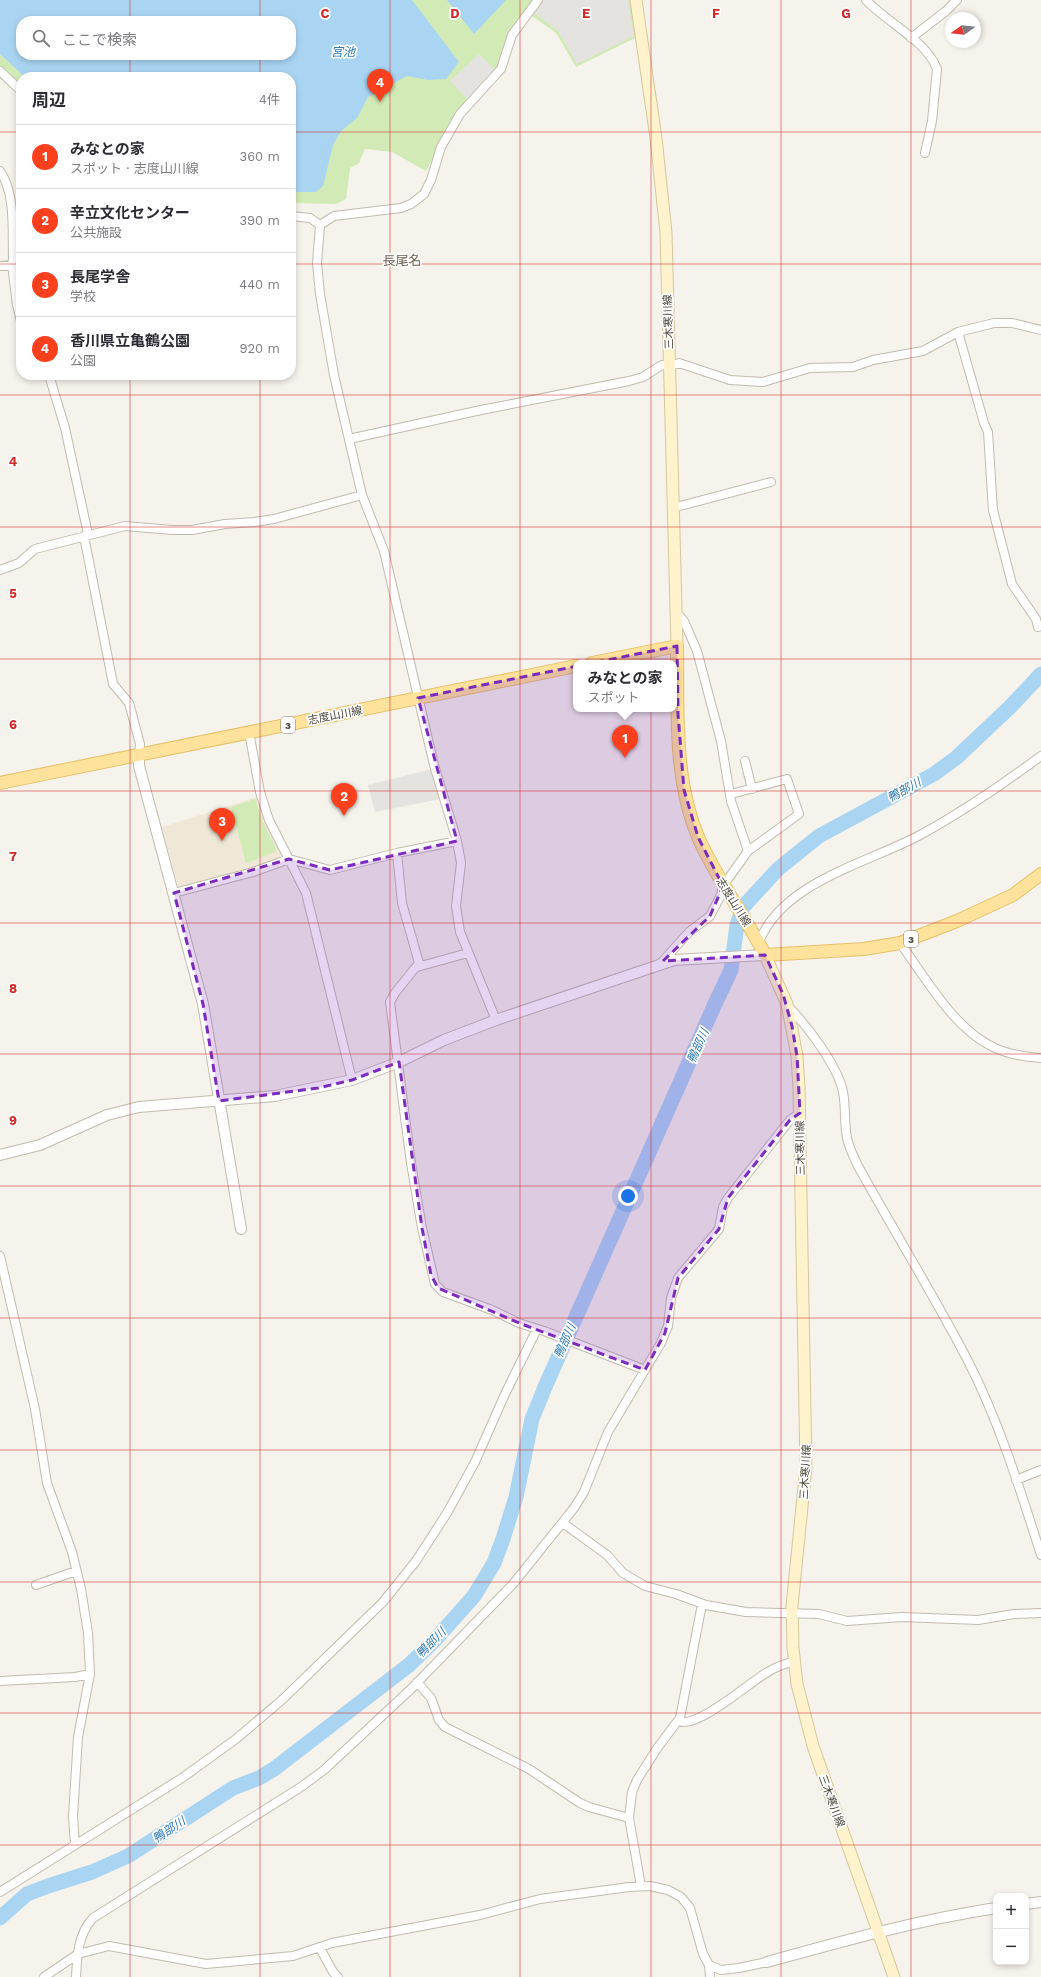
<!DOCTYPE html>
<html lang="ja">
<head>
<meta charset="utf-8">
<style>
  body { margin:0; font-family:"Work Sans","Noto Sans JP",sans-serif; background:#f7f7f7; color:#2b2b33 }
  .controls { position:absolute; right:12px; bottom:12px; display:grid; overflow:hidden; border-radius:8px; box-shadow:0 2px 6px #0003 }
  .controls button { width:36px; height:36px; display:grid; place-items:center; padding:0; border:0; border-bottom:1px solid #e1e1e2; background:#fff; color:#2b2b33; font:20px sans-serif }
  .compass { position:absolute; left:945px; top:12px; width:36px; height:36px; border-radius:50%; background:#fff; box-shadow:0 2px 6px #0003; rotate:255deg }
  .you { position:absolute; left:628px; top:1196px; width:14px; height:14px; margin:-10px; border:3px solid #fff; border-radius:50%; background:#1a73e8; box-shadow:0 0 0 6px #1a73e833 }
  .badge { display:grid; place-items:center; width:26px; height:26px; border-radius:50%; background:#fc3f1d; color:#fff; font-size:13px; font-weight:700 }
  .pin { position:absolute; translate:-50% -33px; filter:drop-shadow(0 1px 2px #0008) }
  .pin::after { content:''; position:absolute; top:21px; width:14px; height:12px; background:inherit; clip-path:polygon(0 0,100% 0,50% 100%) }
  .popup { position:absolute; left:573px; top:660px; width:104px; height:52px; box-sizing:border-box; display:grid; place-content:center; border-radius:8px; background:#fff; filter:drop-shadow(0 1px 3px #0005); font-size:13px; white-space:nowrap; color:#7c7c81 }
  .popup b { font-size:15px; color:#2b2b33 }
  .popup::after { content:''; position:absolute; left:50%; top:100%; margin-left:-8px; border:8px solid transparent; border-top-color:#fff }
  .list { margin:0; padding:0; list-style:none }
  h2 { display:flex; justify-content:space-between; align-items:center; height:52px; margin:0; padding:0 16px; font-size:17px }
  h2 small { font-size:13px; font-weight:400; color:#7c7c81 }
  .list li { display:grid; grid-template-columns:26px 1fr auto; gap:12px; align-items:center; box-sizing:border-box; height:64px; padding:0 16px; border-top:1px solid #e1e1e2 }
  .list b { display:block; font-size:15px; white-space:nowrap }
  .list p { margin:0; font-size:13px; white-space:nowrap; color:#7c7c81 }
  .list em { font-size:13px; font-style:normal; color:#7c7c81 }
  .icon { flex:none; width:22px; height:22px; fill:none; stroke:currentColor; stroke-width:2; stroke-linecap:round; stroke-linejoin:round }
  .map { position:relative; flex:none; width:1041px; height:1977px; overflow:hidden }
  .search { position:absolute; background:#fff; box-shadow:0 2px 6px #0003; left:16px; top:16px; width:280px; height:44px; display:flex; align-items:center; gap:10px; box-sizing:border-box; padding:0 14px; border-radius:16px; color:#7c7c81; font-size:15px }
  .panel { position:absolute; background:#fff; box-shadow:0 2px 6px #0003; left:16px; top:72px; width:280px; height:308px; border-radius:16px }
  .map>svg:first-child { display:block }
</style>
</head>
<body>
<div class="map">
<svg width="1041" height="1977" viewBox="0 0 1041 1977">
  <rect width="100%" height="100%" fill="#f6f3ec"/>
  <path fill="#efe8d6" d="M260 796 285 855 283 859 179 890 162 827Z"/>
  <path fill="#d2eab5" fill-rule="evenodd" d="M0 0H630L637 37 576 67 556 33 532 16 518 23 499 71 459 111 426 171 392 152 365 149 359 163 350 168 346 199 336 204 291 203V77H21V93L0 74ZM21 21H291V55H21Z
    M255 799 263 822 277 851 246 863 231 807Z"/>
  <path fill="#e5e3e0" d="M537 0H628L634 36 577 64 558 31 535 14 525 16Z
    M479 54 496 71 467 99 450 81Z
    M432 769 441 799 375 812 368 785Z"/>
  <path fill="#a9d4f2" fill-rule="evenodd" d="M0 0H412L459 62 446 79 428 80 407 76 368 97 357 118 341 131 333 145 323 186 316 192H291V77H25L0 54ZM21 21H291V55H21Z
    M447 0H506L474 34Z"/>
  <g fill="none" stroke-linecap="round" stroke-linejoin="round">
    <path stroke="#a9d4f2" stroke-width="15" d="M0 1918 27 1894 48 1886 92 1872 128 1856 233 1788 259 1778 274 1769 409 1665 434 1641 474 1596 494 1563 503 1539 516 1497 532 1419 545 1387 714 1006 731 970 737 925 743 907 778 869 819 836 934 774 956 758 1011 706 1041 674"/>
    <defs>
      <path id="minor" d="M866 0C886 22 927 41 937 69L932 121 925 153
        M911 38 946 11 957 0
        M0 71 21 91
        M0 171C16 195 12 230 13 258L12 265 17 305 21 321
        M291 216 310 218 320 225
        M0 266 21 264
        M958 332 984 423 988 432 993 510 1012 584 1036 619 1038 627
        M49 375 65 428 88 534
        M349 439 481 410 629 381 643 377 662 365 670 366 679 363 730 380 763 382 810 368 853 367 873 360 923 351 958 332 994 323H1012L1041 330
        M672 508 771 482
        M84 536 113 684 129 703 140 744 139 755
        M0 570 19 563 35 549 125 526 172 530H192L225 524 254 522 274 519 362 495
        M249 732 260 792 269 820 306 893 352 1080
        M745 761 752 789
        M735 793 787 779 799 814 748 851
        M397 853 402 903 419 963 395 993 390 1002 411 1163 422 1228 435 1284 443 1292 492 1310 519 1323 544 1331 645 1370
        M174 893 253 872 289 859 330 870 397 853 457 841
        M759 942C783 881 869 863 922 834 964 811 1003 784 1041 756
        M900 943C926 978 953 1028 993 1047 1007 1054 1026 1057 1041 1058
        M661 963 689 932 710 916 721 895 723 886 748 851 731 801 721 741 697 651 684 621 676 612
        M417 967 468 953
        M787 1005C806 1024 838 1066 843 1092 846 1107 844 1123 847 1138 849 1148 854 1157 858 1166 894 1231 933 1294 967 1359 999 1421 1020 1489 1041 1555
        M496 1020 460 932 456 906 461 863 457 841 434 765 384 551 362 495 334 375 320 294 317 263 320 225 334 216 401 208 411 204 424 194 431 180 441 147 460 114 501 69 512 35 538 0
        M0 1256 35 1409 47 1483 72 1552 81 1589 88 1633 90 1674 78 1737 73 1816 75 1845 0 1892
        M1016 1480 1041 1470
        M563 1523 607 1555 623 1573 645 1586 676 1594 706 1605 746 1612 819 1614 847 1621 902 1617 978 1620 1014 1614 1041 1613
        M36 1585 76 1571
        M0 1681 75 1677 90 1674
        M417 1682 431 1698 439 1720 445 1727 529 1769 580 1803 589 1807 629 1818 641 1886
        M678 1721C696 1730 749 1683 766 1673 775 1667 784 1664 795 1661
        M629 1818 632 1792 637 1780 658 1747 680 1718 702 1604
        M75 1845 182 1778 236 1739 283 1699 383 1602 416 1561 447 1513 475 1462 505 1394 537 1329
        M320 1948 333 1972 338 1977
        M709 1965 710 1977
        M44 1977 78 1954 109 1946 206 1964 293 1956 332 1943 480 1915 540 1899 629 1887 650 1886 668 1890 681 1897 690 1908 703 1954 709 1965 721 1970 739 1968 767 1962
        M76 1977C77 1956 78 1934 93 1918L301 1787 324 1770 411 1689 513 1584 574 1508 584 1492 608 1432 661 1343 668 1326 671 1298 678 1278 719 1229 723 1207 728 1198 790 1120 800 1113"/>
      <path id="tertiary" d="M139 755V766L203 1004 241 1229
        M0 1155 40 1145 107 1115 139 1107 275 1096 352 1080 399 1062 444 1040 496 1020 674 960 765 955
        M1026 1904 1041 1902
        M767 1962C843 1941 918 1920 996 1908"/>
      <path id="secondary" d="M636 0 656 138 666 233 677 646
        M765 955 787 1004 797 1056 799 1088 806 1467 792 1606 793 1648 797 1684 813 1746 894 1977"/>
      <path id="primary" d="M592 663 677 646C678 709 673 779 699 839 717 880 745 915 765 955L864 949 900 943 957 921 1013 895 1041 874
        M0 783 576 666"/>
    </defs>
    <use href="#minor" stroke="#c2bbae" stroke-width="10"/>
    <use href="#tertiary" stroke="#c2bbae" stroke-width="12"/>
    <use href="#secondary" stroke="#d6c79b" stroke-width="13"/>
    <use href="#primary" stroke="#e6c16a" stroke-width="14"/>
    <use href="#minor" stroke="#fff" stroke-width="8"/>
    <use href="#tertiary" stroke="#fff" stroke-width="10"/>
    <use href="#secondary" stroke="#fff3cd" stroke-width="11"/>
    <use href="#primary" stroke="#ffe39c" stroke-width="12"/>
  </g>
  <path fill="#7b2cbf" fill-opacity="0.2" stroke="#7b2cbf" stroke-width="3" stroke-dasharray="8 5" stroke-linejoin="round" d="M677 646 678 714 684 790 698 837 723 886 710 916 663 961 765 955 783 994 792 1026 797 1056 800 1113 790 1120 728 1198 719 1229 678 1278 665 1333 645 1370 519 1323 438 1288 431 1275 422 1228 399 1062 352 1080 318 1088 219 1101 203 1004 174 893 289 859 330 870 457 841 418 698Z"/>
  <path fill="none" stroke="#d62828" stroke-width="1" stroke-opacity="0.55" d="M130 0V21M260 0V21M390 0V1977M520 0V1977M651 0V1977M781 0V1977M911 0V1977M130 55V77M260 55V77M0 132H21M291 132H1041M0 264H21M291 264H1041M130 375V1977M260 375V1977M0 395H1041M0 527H1041M0 659H1041M0 791H1041M0 923H1041M0 1054H1041M0 1186H1041M0 1318H1041M0 1450H1041M0 1582H1041M0 1713H1041M0 1845H1041"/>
  <g text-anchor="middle" stroke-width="3.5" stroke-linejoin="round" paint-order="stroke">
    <g fill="#fff" stroke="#817c74" stroke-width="1">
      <rect x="281" y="717" width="14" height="16" rx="3"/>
      <rect x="904" y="931" width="14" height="16" rx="3"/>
    </g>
    <g font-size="10" font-weight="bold" fill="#4b4439">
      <text x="288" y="729">3</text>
      <text x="911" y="943">3</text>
    </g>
    <g font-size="11" fill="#4b4439" stroke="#fff">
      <text transform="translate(668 322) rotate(-92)" y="4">三木寒川線</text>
      <text transform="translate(335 715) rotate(-11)" y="4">志度山川線</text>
      <text transform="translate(734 902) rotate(58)" y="4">志度山川線</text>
      <text transform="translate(800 1148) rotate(-91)" y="4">三木寒川線</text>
      <text transform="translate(805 1472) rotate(-87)" y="4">三木寒川線</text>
      <text transform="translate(832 1801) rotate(70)" y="4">三木寒川線</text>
    </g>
    <g font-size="12" font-style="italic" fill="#2e7ab2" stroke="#fff">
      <text x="343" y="56">宮池</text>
      <text transform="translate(904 790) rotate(-29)" y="4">鴨部川</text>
      <text transform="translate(698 1046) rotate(-66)" y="4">鴨部川</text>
      <text transform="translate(565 1341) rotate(-66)" y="4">鴨部川</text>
      <text transform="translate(431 1643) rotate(-45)" y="4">鴨部川</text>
      <text transform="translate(169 1830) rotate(-33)" y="4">鴨部川</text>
    </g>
    <g font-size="13" fill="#6e6250" stroke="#fff">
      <text x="402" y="265">長尾名</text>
    </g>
  </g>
  <g font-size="13" text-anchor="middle" font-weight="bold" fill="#d62828" stroke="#fff" stroke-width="3.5" stroke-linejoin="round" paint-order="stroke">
    <text x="325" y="18">C</text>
    <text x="455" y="18">D</text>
    <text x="586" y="18">E</text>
    <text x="716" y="18">F</text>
    <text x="846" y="18">G</text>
    <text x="13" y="466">4</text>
    <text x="13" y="598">5</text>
    <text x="13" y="729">6</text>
    <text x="13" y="861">7</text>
    <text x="13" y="993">8</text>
    <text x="13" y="1125">9</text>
  </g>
</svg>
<div class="controls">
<button>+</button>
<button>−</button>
</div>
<svg class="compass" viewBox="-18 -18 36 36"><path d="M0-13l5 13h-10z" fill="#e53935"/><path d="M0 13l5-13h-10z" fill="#7c7c81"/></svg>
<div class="you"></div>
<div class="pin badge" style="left:625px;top:758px">1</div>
<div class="popup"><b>みなとの家</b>スポット</div>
<div class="pin badge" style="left:344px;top:816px">2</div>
<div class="pin badge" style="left:222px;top:841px">3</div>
<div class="pin badge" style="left:380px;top:102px">4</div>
<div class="search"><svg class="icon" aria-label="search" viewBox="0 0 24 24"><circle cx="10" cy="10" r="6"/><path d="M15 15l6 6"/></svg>ここで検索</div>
<section class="panel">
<h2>周辺<small>4件</small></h2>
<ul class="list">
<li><span class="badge">1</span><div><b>みなとの家</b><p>スポット · 志度山川線</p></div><em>360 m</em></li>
<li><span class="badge">2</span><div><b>辛立文化センター</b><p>公共施設</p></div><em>390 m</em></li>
<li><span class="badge">3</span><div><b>長尾学舎</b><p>学校</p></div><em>440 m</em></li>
<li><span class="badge">4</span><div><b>香川県立亀鶴公園</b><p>公園</p></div><em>920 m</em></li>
</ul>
</section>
</div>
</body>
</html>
